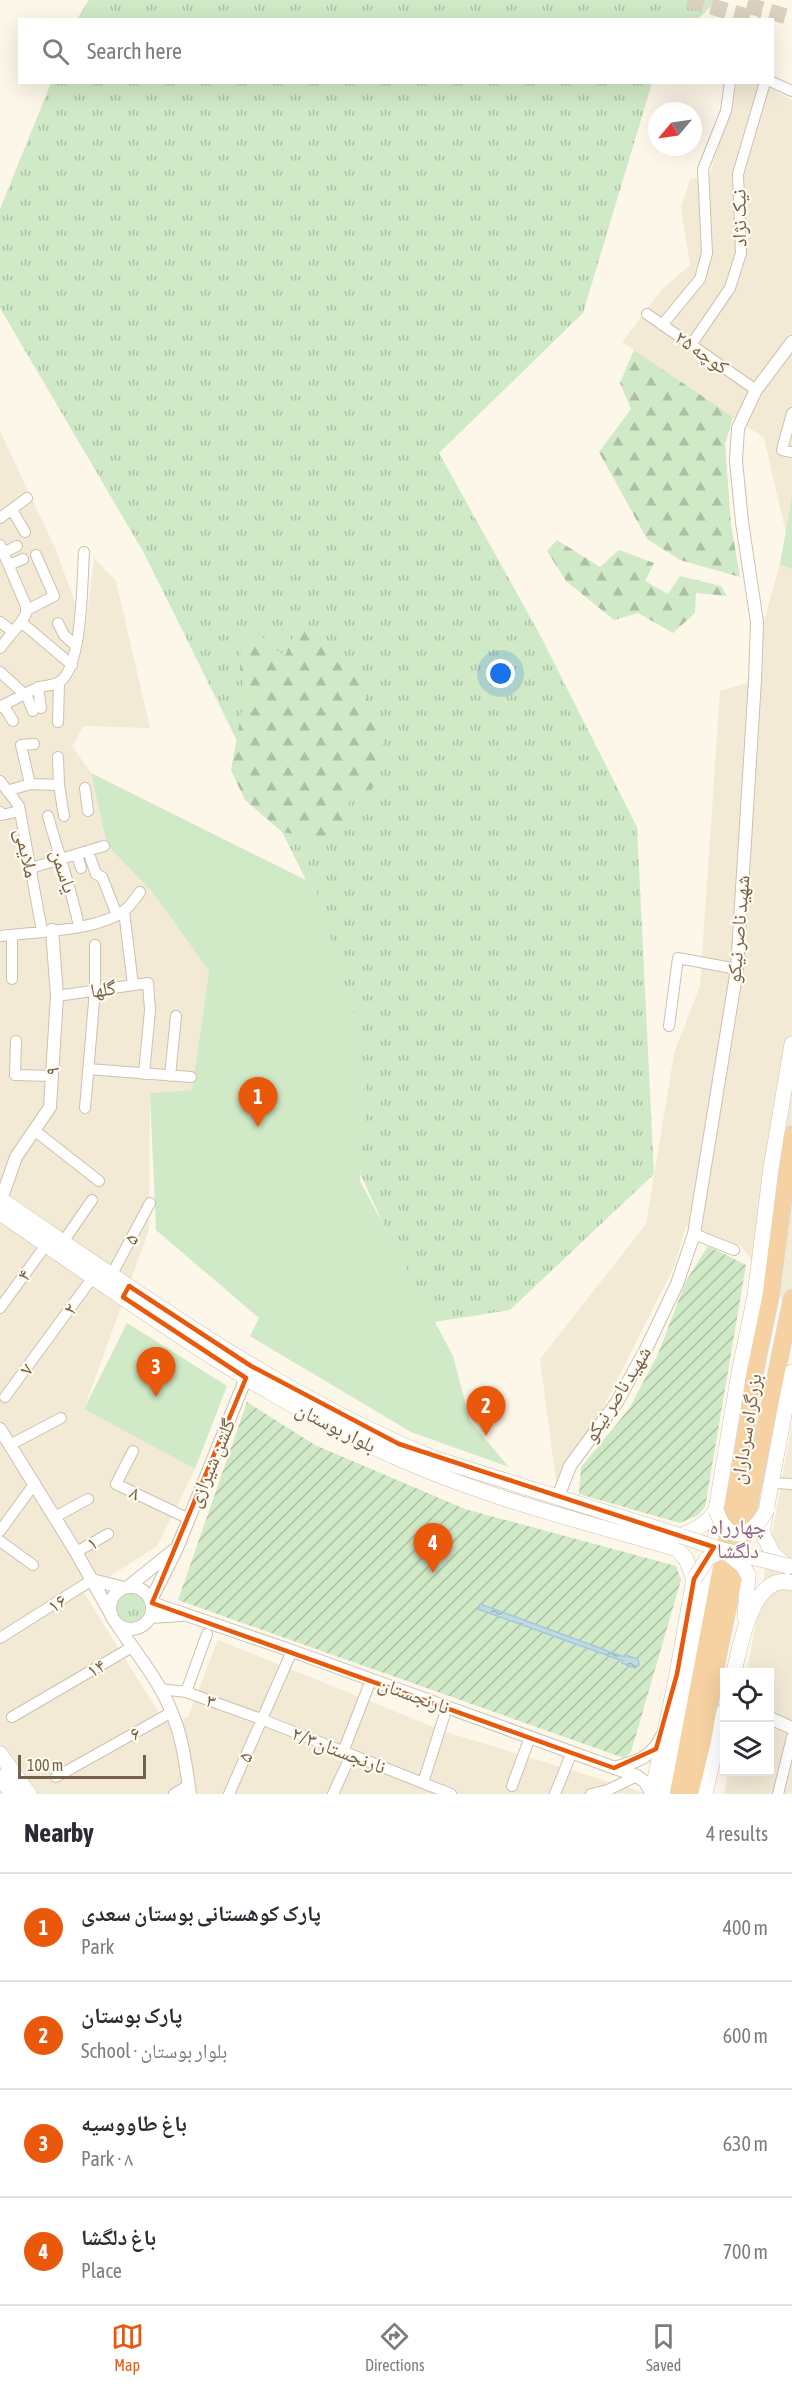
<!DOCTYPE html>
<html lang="en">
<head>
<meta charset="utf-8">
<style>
  body { margin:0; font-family:"Asap Condensed","Noto Naskh Arabic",sans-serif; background:#f7f7f7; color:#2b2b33 }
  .controls { position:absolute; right:18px; bottom:18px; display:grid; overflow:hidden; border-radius:0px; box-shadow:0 6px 24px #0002 }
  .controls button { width:54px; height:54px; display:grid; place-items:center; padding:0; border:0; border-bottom:2px solid #e1e1e2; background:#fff; color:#2b2b33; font:30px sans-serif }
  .compass { position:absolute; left:648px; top:102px; width:54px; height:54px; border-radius:50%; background:#fff; box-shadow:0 6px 24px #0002; rotate:241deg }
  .scale { position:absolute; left:18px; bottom:15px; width:128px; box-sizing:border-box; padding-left:6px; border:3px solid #75604c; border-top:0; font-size:16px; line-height:21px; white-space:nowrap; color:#75604c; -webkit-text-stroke:4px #fefaee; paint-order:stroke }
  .you { position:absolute; left:501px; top:674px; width:21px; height:21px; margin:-15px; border:4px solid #fff; border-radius:50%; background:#1a73e8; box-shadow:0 0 0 9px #1a73e833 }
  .badge { display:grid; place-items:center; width:39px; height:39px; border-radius:50%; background:#ea580c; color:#fff; font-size:20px; font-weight:700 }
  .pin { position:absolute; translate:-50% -50px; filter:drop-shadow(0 2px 3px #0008) }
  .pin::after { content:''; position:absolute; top:32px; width:21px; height:18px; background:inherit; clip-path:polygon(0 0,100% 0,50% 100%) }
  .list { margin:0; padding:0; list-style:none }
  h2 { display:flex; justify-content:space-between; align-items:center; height:78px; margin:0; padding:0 24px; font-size:26px }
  h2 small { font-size:20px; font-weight:400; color:#7c7c81 }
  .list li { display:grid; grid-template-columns:39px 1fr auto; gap:18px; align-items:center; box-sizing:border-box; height:108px; padding:0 24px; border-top:2px solid #e1e1e2 }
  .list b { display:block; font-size:22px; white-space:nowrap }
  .list p { margin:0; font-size:20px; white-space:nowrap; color:#7c7c81 }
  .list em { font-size:20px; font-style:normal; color:#7c7c81 }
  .icon { flex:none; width:33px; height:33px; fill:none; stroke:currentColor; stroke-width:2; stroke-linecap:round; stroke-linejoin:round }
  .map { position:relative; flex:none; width:792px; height:1794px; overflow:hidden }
  .search { position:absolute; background:#fff; box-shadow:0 6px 24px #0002; left:18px; right:18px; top:18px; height:66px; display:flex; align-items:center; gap:15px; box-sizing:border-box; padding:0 21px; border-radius:0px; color:#7c7c81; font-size:22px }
  .sheet { height:510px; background:#fff }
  nav { display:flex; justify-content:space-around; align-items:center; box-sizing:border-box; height:84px; border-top:2px solid #e1e1e2; background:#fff; font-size:16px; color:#7c7c81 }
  nav a { display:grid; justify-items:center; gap:3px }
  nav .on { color:#ea580c }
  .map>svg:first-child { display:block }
</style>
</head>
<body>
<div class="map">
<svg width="792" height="1794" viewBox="0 0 792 1794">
  <defs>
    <pattern id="grass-tufts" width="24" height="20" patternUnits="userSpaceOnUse" patternTransform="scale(1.5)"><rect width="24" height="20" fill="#d0e9c6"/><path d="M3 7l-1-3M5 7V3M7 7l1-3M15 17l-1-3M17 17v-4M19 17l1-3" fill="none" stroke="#adc0a3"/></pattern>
    <pattern id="forest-firs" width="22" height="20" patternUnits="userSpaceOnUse" patternTransform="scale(1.5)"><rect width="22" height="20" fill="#d0e9c6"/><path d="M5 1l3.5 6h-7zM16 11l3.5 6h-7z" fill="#adc0a3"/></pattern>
    <pattern id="garden-furrows" width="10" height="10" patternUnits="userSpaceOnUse" patternTransform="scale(1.5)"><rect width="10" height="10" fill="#d0e9c6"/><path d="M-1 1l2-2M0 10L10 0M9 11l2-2" fill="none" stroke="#adc0a3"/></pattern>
    <pattern id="water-ripples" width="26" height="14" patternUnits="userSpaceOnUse" patternTransform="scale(1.5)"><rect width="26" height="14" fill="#bddae5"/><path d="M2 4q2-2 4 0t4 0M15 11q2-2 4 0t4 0" fill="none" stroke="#9eb4bc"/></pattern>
  </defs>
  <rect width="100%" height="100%" fill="#fcf7e8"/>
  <path fill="#f3ead6" d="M737 83H760L792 100V1313L741 1246 686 1226 675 1265 558 1497 540 1359 646 1224 674 1053 700 986 720 691 747 683 787 538 764 438 622 342 662 289 690 265 681 208 690 179 709 177Z
    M0 431 56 550 85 630 94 558 116 581 150 728 84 726 72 746 91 773 107 845 154 894 209 971 192 1090 150 1093 149 1230 84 1409 195 1469 157 1546 84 1593 165 1723 188 1717 218 1640 446 1732 649 1794H0Z
    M792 1424V1794H724L728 1772H770V1672H747Z"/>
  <path fill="url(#grass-tufts)" d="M89 0H717L697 20 77 19Z
    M51 83H652L583 313 439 453 540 635 637 827 654 1174 510 1310 428 1323 361 1175 355 1016 306 880 144 553 0 308V209Z
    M117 1608a14 14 0 1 1 28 0a14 14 0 1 1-28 0Z"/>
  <path fill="url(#forest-firs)" d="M634 350 733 417 725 444 731 525 740 577 680 560 647 539 599 452 631 409 620 383Z
    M557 540 600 567 619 550 654 563 645 581 668 594 680 576 721 586 727 596 696 593 695 613 673 633 638 613 614 620 566 581 547 551Z
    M301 617 349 668 382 722 383 747 373 788 351 797 337 841 282 832 245 800 231 770 245 694 240 670 241 645 255 627 269 645 285 656Z"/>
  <path fill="#d0e9c6" d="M792 497V569L780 564Z
    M91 773 314 884 355 1016 366 1102 360 1181 453 1356 470 1421 509 1467 411 1432 250 1336 259 1318 156 1230 150 1093 192 1090 209 971 154 894 107 845Z
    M127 1323 227 1386 195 1469 84 1409Z"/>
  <path fill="url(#garden-furrows)" d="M708 1246 746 1265 705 1507 698 1515 680 1523 579 1494 581 1467 629 1409 658 1354 686 1281Z
    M247 1402 315 1445 465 1509 676 1566 681 1580 631 1752 624 1758 178 1600Z"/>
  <path fill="url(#water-ripples)" stroke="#a3c8d6" stroke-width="1.5" d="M480 1604 624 1657 625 1655 638 1659 639 1665 635 1668 622 1663 623 1661 478 1609Z"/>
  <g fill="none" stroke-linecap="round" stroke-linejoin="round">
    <path stroke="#dad1c1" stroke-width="16" stroke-dasharray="16 8" stroke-linecap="butt" d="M688 0 760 20
      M747 5 792 18"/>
    <defs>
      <path id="minor" d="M772 82 792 91
        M647 314 756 390
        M662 325 700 279 707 253 703 169 726 111 730 82
        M691 345 730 288 741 253 738 174 765 82
        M792 413 782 450 792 452
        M12 510 25 532
        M0 518 27 498
        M0 545 26 606V614L21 622 72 665
        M3 553 17 546
        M9 565 23 559
        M27 610 54 596 36 555
        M0 622 12 631
        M58 623 64 635 76 646
        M0 648 21 622
        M0 672 23 693
        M38 687 41 708
        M26 694 33 711
        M3 705 13 721
        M0 707C13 700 24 694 37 688 44 685 53 686 59 682 83 668 82 579 84 552
        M58 722 59 682
        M58 757 59 785 64 816
        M0 781 19 806 42 931
        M30 784 21 745 34 744
        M85 788 88 811
        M7 791 30 784 59 785
        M0 812 2 815 19 811
        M48 816C58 853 72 890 79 927
        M88 851 96 874 102 877 117 915
        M77 855 81 868
        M31 868 104 846
        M124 911 133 985
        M0 936C33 932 99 931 125 910 131 905 135 899 140 892
        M12 979V935
        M57 996 148 983 150 1010 144 1074
        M669 1026 678 958 737 969
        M16 1041 15 1075 52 1076
        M88 1069 191 1077
        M170 1076 176 1016
        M85 1108 95 990V945
        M34 1130 99 1181
        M694 1234 734 1250
        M63 1242 92 1200
        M112 1274 150 1203
        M0 1308 46 1245
        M5 1397 93 1277
        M10 1445 61 1418
        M133 1451 116 1484 187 1518
        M773 1483 792 1484
        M55 1517 88 1499
        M0 1531 35 1483
        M0 1541 33 1565
        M76 1552 108 1534
        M0 1638 92 1580
        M160 1689 186 1692 261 1719 451 1794
        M186 1692 207 1634
        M12 1717 132 1647
        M343 1752 371 1680
        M56 1777 172 1712
        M423 1783 447 1707
        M512 1786 530 1737
        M174 1794 189 1785
        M229 1794 292 1651
        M333 1794 351 1755
        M555 1794 572 1752
        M591 1794 608 1790 637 1776
        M778 1794 792 1737"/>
      <path id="tertiary" d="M1 1200 16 1157 50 1107 57 996 52 930
        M0 1429 76 1552 112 1616
        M558 1497 570 1466 617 1402 646 1349 677 1284 694 1234 737 969 755 680 757 622 742 522 736 461 738 428 756 390 792 342
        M92 1580 124 1588
        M110 1608a21 21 0 1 1 42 0a21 21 0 1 1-42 0Z
        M128 1587 174 1550
        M151 1600 177 1548 246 1378
        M152 1603 292 1651 637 1776 645 1782 652 1794
        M150 1617 182 1615
        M116 1623C135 1652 160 1681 172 1713 183 1739 186 1767 190 1794
        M770 1718 792 1728
        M614 1768C635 1762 652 1758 661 1737"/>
      <path id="secondary" d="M0 1199C140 1294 278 1395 436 1459L681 1536C696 1529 707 1524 716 1510L739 1373 755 1296 771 1168 792 1044
        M0 1213C127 1300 252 1393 393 1456 483 1497 582 1521 677 1549L686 1559 694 1579 677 1674 652 1794
        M788 1567 773 1554 762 1532 792 1372
        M745 1617 748 1575
        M734 1672C740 1646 753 1571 792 1583
        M0 1754 29 1794
        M0 1777 12 1794
        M662 1794 708 1578 720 1510
        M705 1794 724 1711"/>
      <path id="trunk" d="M678 1794 744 1445 754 1376 770 1299 792 1134
        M690 1794 703 1741 718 1655 792 1298"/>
    </defs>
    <use href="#minor" stroke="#cdc0ae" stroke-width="12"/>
    <use href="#tertiary" stroke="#cdc0ae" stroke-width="14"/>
    <use href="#secondary" stroke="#d0c1ab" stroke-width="16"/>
    <use href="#trunk" stroke="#dbd6d0" stroke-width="18"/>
    <use href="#minor" stroke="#fff" stroke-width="10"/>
    <use href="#tertiary" stroke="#fff" stroke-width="12"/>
    <use href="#secondary" stroke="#fff" stroke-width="15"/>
    <use href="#trunk" stroke="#f6d2a2" stroke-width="16"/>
    <defs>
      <path id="secondary-bridge" d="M716 1510C729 1546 752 1538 767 1509
        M681 1536 723 1550 788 1566
        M694 1579 707 1559 723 1550 743 1566 748 1575"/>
    </defs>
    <use href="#secondary-bridge" stroke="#d0c1ab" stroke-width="16" stroke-linecap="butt"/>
    <use href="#secondary-bridge" stroke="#fff" stroke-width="15"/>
  </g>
  <path fill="none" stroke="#e8590c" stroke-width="4.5" stroke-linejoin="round" d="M129 1286 251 1366 399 1444 714 1547 694 1579 677 1674 656 1749 614 1768 152 1603 246 1378 123 1297Z"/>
  <g text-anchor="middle" stroke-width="4.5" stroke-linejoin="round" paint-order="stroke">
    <g font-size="20" fill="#75604c" stroke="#fefaee">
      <text transform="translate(739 218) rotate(-91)" y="7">نیک نژاد</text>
      <text transform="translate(702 352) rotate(35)" y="7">کوچه ۲۵</text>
      <text transform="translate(27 853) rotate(78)" y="7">ملایمی</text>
      <text transform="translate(64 871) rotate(72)" y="7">یاسمن</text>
      <text transform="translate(738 929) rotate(-85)" y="7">شهید ناصر نیکو</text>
      <text transform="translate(103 989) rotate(-8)" y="7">گلها</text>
      <text transform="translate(52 1071) rotate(-86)" y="7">۹</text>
      <text transform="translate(131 1239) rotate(-62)" y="7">۵</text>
      <text transform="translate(24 1275) rotate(-54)" y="7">۴</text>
      <text transform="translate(70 1309) rotate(-54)" y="7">۲</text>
      <text transform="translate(26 1369) rotate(-53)" y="7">۷</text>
      <text transform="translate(617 1394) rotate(-58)" y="7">شهید ناصر نیکو</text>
      <text transform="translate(336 1427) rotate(27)" y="7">بلوار بوستان</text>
      <text transform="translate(746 1429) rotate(-81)" y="7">بزرگراه سرداران</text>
      <text transform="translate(211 1463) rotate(-67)" y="7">گلشن شیرازی</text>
      <text transform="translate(135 1493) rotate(26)" y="7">۸</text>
      <text transform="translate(92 1543) rotate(-30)" y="7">۱</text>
      <text transform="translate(57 1603) rotate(-33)" y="7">۱۶</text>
      <text transform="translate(96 1668) rotate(-30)" y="7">۱۴</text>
      <text transform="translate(414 1695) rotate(20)" y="7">نارنجستان</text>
      <text transform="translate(211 1701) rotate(20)" y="7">۳</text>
      <text transform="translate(135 1733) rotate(-29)" y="7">۶</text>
      <text transform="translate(339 1750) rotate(21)" y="7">۲/۳نارنجستان</text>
      <text transform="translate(245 1757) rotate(-67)" y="7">۵</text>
    </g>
    <g font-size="21" fill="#886591" stroke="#fefaee">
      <text x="738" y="1534">چهارراه<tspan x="738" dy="24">دلگشا</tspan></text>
    </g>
  </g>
</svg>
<div class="controls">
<button><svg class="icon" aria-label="locate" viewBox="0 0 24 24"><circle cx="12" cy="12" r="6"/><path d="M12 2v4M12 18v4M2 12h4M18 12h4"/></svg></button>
<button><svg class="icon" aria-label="layers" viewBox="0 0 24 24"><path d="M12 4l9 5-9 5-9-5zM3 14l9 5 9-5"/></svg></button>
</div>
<svg class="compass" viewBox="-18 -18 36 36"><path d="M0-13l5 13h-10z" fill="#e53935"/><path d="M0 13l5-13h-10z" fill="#7c7c81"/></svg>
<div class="scale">100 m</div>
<div class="you"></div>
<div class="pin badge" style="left:258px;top:1127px">1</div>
<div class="pin badge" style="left:486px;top:1436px">2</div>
<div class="pin badge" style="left:156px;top:1397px">3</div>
<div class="pin badge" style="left:433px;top:1573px">4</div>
<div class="search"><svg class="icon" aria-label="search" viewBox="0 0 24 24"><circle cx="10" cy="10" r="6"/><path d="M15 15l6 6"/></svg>Search here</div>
</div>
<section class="sheet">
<h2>Nearby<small>4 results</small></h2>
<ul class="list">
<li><span class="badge">1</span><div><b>پارک کوهستانی بوستان سعدی</b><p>Park</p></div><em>400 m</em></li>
<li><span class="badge">2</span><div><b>پارک بوستان</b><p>School · بلوار بوستان</p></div><em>600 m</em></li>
<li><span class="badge">3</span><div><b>باغ طاووسیه</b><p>Park · ۸</p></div><em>630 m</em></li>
<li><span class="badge">4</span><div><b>باغ دلگشا</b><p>Place</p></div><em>700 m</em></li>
</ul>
</section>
<nav>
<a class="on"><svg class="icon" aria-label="map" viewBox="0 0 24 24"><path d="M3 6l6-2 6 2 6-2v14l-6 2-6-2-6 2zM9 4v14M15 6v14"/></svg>Map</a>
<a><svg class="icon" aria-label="directions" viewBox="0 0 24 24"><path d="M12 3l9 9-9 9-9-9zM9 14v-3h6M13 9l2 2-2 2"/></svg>Directions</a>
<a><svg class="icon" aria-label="saved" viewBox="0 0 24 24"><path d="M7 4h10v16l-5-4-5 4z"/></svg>Saved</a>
</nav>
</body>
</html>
